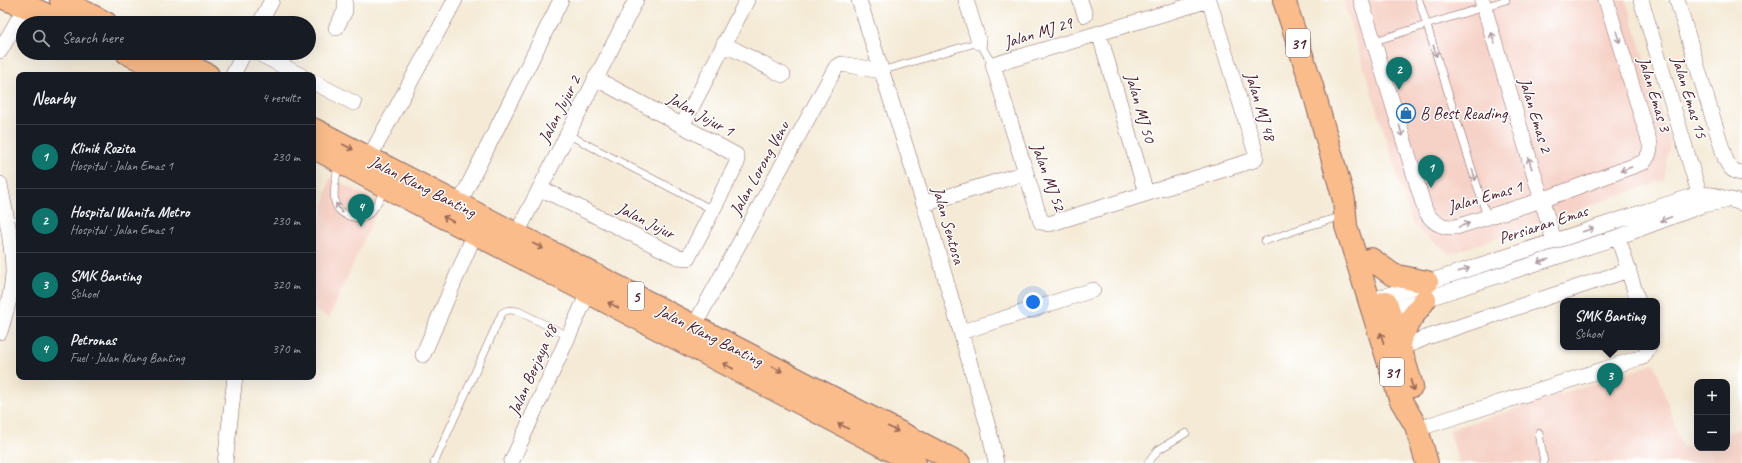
<!DOCTYPE html>
<html lang="en">
<head>
<meta charset="utf-8">
<style>
  body { margin:0; font-family:Caveat,sans-serif; background:#242831; color:#f1f3f6 }
  .controls { position:absolute; right:12px; bottom:12px; display:grid; overflow:hidden; border-radius:8px; box-shadow:0 4px 16px #0002 }
  .controls button { width:36px; height:36px; display:grid; place-items:center; padding:0; border:0; border-bottom:1px solid #363941; background:#171b24; color:#f1f3f6; font:20px sans-serif }
  .you { position:absolute; left:1033px; top:302px; width:14px; height:14px; margin:-10px; border:3px solid #fff; border-radius:50%; background:#1a73e8; box-shadow:0 0 0 6px #1a73e833 }
  .badge { display:grid; place-items:center; width:26px; height:26px; border-radius:50%; background:#0f766e; color:#fff; font-size:13px; font-weight:700 }
  .pin { position:absolute; translate:-50% -33px; filter:drop-shadow(0 1px 2px #0008) }
  .pin::after { content:''; position:absolute; top:21px; width:14px; height:12px; background:inherit; clip-path:polygon(0 0,100% 0,50% 100%) }
  .popup { position:absolute; left:1560px; top:298px; width:100px; height:52px; box-sizing:border-box; display:grid; place-content:center; border-radius:8px; background:#171b24; filter:drop-shadow(0 1px 3px #0005); font-size:13px; white-space:nowrap; color:#9ea1a6 }
  .popup b { font-size:15px; color:#f1f3f6 }
  .popup::after { content:''; position:absolute; left:50%; top:100%; margin-left:-8px; border:8px solid transparent; border-top-color:#171b24 }
  .list { margin:0; padding:0; list-style:none }
  h2 { display:flex; justify-content:space-between; align-items:center; height:52px; margin:0; padding:0 16px; font-size:17px }
  h2 small { font-size:13px; font-weight:400; color:#9ea1a6 }
  .list li { display:grid; grid-template-columns:26px 1fr auto; gap:12px; align-items:center; box-sizing:border-box; height:64px; padding:0 16px; border-top:1px solid #363941 }
  .list b { display:block; font-size:15px; white-space:nowrap }
  .list p { margin:0; font-size:13px; white-space:nowrap; color:#9ea1a6 }
  .list em { font-size:13px; font-style:normal; color:#9ea1a6 }
  .icon { flex:none; width:22px; height:22px; fill:none; stroke:currentColor; stroke-width:2; stroke-linecap:round; stroke-linejoin:round }
  .map { position:relative; flex:none; width:1742px; height:463px; overflow:hidden }
  .search { position:absolute; background:#171b24; box-shadow:0 4px 16px #0002; left:16px; top:16px; width:300px; height:44px; display:flex; align-items:center; gap:10px; box-sizing:border-box; padding:0 14px; border-radius:22px; color:#9ea1a6; font-size:15px }
  .panel { position:absolute; background:#171b24; box-shadow:0 4px 16px #0002; left:16px; top:72px; width:300px; height:308px; border-radius:8px }
  .map>svg:first-child { display:block }
</style>
</head>
<body>
<div class="map">
<svg width="1742" height="463" viewBox="0 0 1742 463">
  <rect width="100%" height="100%" fill="#fff"/>
  <filter id="ink" filterUnits="userSpaceOnUse"><feTurbulence type="fractalNoise" baseFrequency=".025" numOctaves="2"/><feDisplacementMap in="SourceGraphic" scale="8" xChannelSelector="R" yChannelSelector="G"/><feConvolveMatrix kernelMatrix="1 2 1 2 8 2 1 2 1" color-interpolation-filters="sRGB"/></filter>
  <filter id="wash" filterUnits="userSpaceOnUse"><feTurbulence type="fractalNoise" baseFrequency=".012" numOctaves="4" result="noise"/><feDisplacementMap in="SourceGraphic" scale="16" xChannelSelector="R" yChannelSelector="G"/><feGaussianBlur stdDeviation="0.9" result="paint"/><feColorMatrix in="noise" values="0 0 0 0 0 0 0 0 0 0 0 0 0 0 0 0 0 1.4 0 .05"/><feComposite in="paint" operator="in"/></filter>
  <g filter="url(#wash)">
    <rect width="100%" height="100%" fill="#f4ead5"/>
    <path fill="#f6d1c6" d="M1343 0H1626L1670 142 1664 180 1450 254 1413 226Z
      M330 178 381 202 329 318 313 309V253Z
      M1655 364 1682 448 1697 443V448H1727V433L1742 429V463H1459L1449 430Z"/>
  </g>
  <g filter="url(#ink)">
    <g fill="none" stroke-linecap="round" stroke-linejoin="round">
      <defs>
        <path id="lane" d="M1419 0 1487 217
          M1375 41 1506 0
          M881 71 979 42 993 65
          M567 134 713 210
          M338 165C337 176 332 191 335 202 338 216 359 223 370 213 376 207 381 196 385 189
          M1265 241 1302 228 1343 216
          M1539 433 1544 463
          M434 463 502 313C507 309 511 310 518 311L568 336
          M1148 463 1158 450 1186 433"/>
        <path id="street" d="M859 0 924 204 989 430 996 463
          M966 0 979 42
          M1080 0 1085 15
          M1209 0 1256 154V157L1254 160 1049 224 1041 222 993 65 1209 0
          M1361 0 1425 210C1432 223 1442 228 1456 227L1542 200 1644 162C1648 156 1651 152 1650 144L1606 0
          M1482 0 1554 241
          M1641 0 1702 203
          M1677 0 1725 158C1729 167 1732 172 1742 173
          M260 23 272 0
          M336 28 345 11V0
          M1099 33 1146 193
          M724 44 783 75
          M0 51 26 6
          M258 53 300 75
          M233 75 244 53
          M313 82 354 103
          M682 126 747 0
          M369 158 455 0
          M0 184C5 213 13 243 13 272 12 293 6 312 0 332
          M540 188 678 257 688 258 737 163 736 155 595 78
          M459 204 561 0
          M924 204 1025 173
          M516 235 636 0
          M1618 237 1638 301
          M1373 300 1699 194 1713 195 1742 203
          M1379 314 1618 237 1703 205 1725 201
          M694 326 836 67 842 64 881 71
          M961 332 1093 290
          M1401 348 1425 338 1629 270
          M423 355 475 233
          M1417 429 1636 359 1643 357 1649 347
          M225 463 235 377
          M511 463 588 293"/>
        <path id="primary" d="M1284 0 1312 86 1344 200 1346 226 1400 399 1416 426 1427 463
          M1371 259 1393 275 1427 282
          M1386 302 1412 386
          M1399 341 1410 320 1425 300"/>
        <path id="highway" d="M8 0 36 10 64 23
          M61 0 106 23
          M127 53 172 75
          M165 53 208 75
          M313 129 959 463
          M313 147 386 187 915 463"/>
      </defs>
      <use href="#lane" stroke="#866666" stroke-width="8"/>
      <use href="#street" stroke="#866666" stroke-width="16"/>
      <use href="#primary" stroke="#866666" stroke-width="24"/>
      <use href="#highway" stroke="#866666" stroke-width="24"/>
      <use href="#lane" stroke="#fff" stroke-width="7"/>
      <use href="#street" stroke="#fff" stroke-width="15"/>
      <use href="#primary" stroke="#f9bc8a" stroke-width="22"/>
      <use href="#highway" stroke="#f9bc8a" stroke-width="22"/>
    </g>
    <defs><path id="oneway-shaft" d="M-6 0H5M1.5-3L5.5 0L1.5 3" fill="none" stroke-width="1.6" stroke-linecap="round" stroke-linejoin="round"/></defs>
    <g stroke="#ae9aa0">
      <use href="#oneway-shaft" transform="translate(1618 37) rotate(73)"/>
      <use href="#oneway-shaft" transform="translate(1493 38) rotate(-107)"/>
      <use href="#oneway-shaft" transform="translate(1435 51) rotate(73)"/>
      <use href="#oneway-shaft" transform="translate(1401 131) rotate(74)"/>
      <use href="#oneway-shaft" transform="translate(1530 163) rotate(-107)"/>
      <use href="#oneway-shaft" transform="translate(1626 169) rotate(160)"/>
      <use href="#oneway-shaft" transform="translate(1474 175) rotate(73)"/>
      <use href="#oneway-shaft" transform="translate(339 208) rotate(-123)"/>
      <use href="#oneway-shaft" transform="translate(1666 219) rotate(159)"/>
      <use href="#oneway-shaft" transform="translate(1464 225) rotate(-19)"/>
      <use href="#oneway-shaft" transform="translate(1588 230) rotate(-18)"/>
      <use href="#oneway-shaft" transform="translate(1543 261) rotate(162)"/>
      <use href="#oneway-shaft" transform="translate(1464 270) rotate(-18)"/>
    </g>
    <g stroke="#996656">
      <use href="#oneway-shaft" transform="translate(348 147) rotate(27)"/>
      <use href="#oneway-shaft" transform="translate(448 219) rotate(-152)"/>
      <use href="#oneway-shaft" transform="translate(538 246) rotate(27)"/>
      <use href="#oneway-shaft" transform="translate(613 305) rotate(-152)"/>
      <use href="#oneway-shaft" transform="translate(1382 338) rotate(-107)"/>
      <use href="#oneway-shaft" transform="translate(728 366) rotate(-152)"/>
      <use href="#oneway-shaft" transform="translate(777 369) rotate(27)"/>
      <use href="#oneway-shaft" transform="translate(1412 385) rotate(73)"/>
      <use href="#oneway-shaft" transform="translate(843 426) rotate(-152)"/>
      <use href="#oneway-shaft" transform="translate(893 429) rotate(27)"/>
    </g>
  </g>
  <defs>
    <symbol id="shop-ring" viewBox="-11 -11 22 22"><circle r="9.5" fill="#fff" stroke="#1f6fb2" stroke-width="1.5"/><path d="M-5-2.5h2.3a2.7 3.5 0 0 1 5.4 0H5L5.5 6h-11ZM-1.5-2.5h3a1.5 2.3 0 0 0-3 0Z" fill="#1f6fb2"/></symbol>
  </defs>
  <g fill-rule="evenodd">
    <use href="#shop-ring" x="1395" y="102" width="22" height="22"/>
  </g>
  <g text-anchor="middle" stroke-width="3" stroke-linejoin="round" paint-order="stroke">
    <g fill="#fff" stroke="#80626b" stroke-width="1">
      <rect x="1286" y="29" width="24" height="28" rx="3"/>
      <rect x="628" y="282" width="16" height="28" rx="3"/>
      <rect x="1380" y="358" width="24" height="28" rx="3"/>
    </g>
    <g font-size="16" font-weight="bold" fill="#4a1f2b">
      <text x="1298" y="49">31</text>
      <text x="636" y="302">5</text>
      <text x="1392" y="378">31</text>
    </g>
    <g font-size="17" fill="#4a1f2b" stroke="#fff">
      <text transform="translate(1038 32) rotate(-17)" y="6">Jalan MJ 29</text>
      <text transform="translate(1655 94) rotate(73)" y="6">Jalan Emas 3</text>
      <text transform="translate(1690 97) rotate(73)" y="6">Jalan Emas 15</text>
      <text transform="translate(1261 106) rotate(73)" y="6">Jalan MJ 48</text>
      <text transform="translate(1141 108) rotate(74)" y="6">Jalan MJ 50</text>
      <text transform="translate(559 109) rotate(-63)" y="6">Jalan Jujur 2</text>
      <text transform="translate(701 114) rotate(29)" y="6">Jalan Jujur 1</text>
      <text transform="translate(1536 115) rotate(73)" y="6">Jalan Emas 2</text>
      <text transform="translate(759 168) rotate(-61)" y="6">Jalan Lorong Venu</text>
      <text transform="translate(1049 177) rotate(70)" y="6">Jalan MJ 52</text>
      <text transform="translate(423 186) rotate(27)" y="6">Jalan Klang Banting</text>
      <text transform="translate(1485 196) rotate(-16)" y="6">Jalan Emas 1</text>
      <text transform="translate(646 220) rotate(27)" y="6">Jalan Jujur</text>
      <text transform="translate(1543 224) rotate(-18)" y="6">Persiaran Emas</text>
      <text transform="translate(949 225) rotate(74)" y="6">Jalan Sentosa</text>
      <text transform="translate(710 335) rotate(27)" y="6">Jalan Klang Banting</text>
      <text transform="translate(532 370) rotate(-66)" y="6">Jalan Berjaya 48</text>
    </g>
    <g font-size="17" fill="#4a1f2b" stroke="#fff" text-anchor="start">
      <text x="1420" y="119">B Best Reading</text>
    </g>
  </g>
</svg>
<div class="controls">
<button>+</button>
<button>−</button>
</div>
<div class="you"></div>
<div class="pin badge" style="left:1431px;top:188px">1</div>
<div class="pin badge" style="left:1399px;top:90px">2</div>
<div class="pin badge" style="left:1610px;top:396px">3</div>
<div class="popup"><b>SMK Banting</b>School</div>
<div class="pin badge" style="left:361px;top:227px">4</div>
<div class="search"><svg class="icon" aria-label="search" viewBox="0 0 24 24"><circle cx="10" cy="10" r="6"/><path d="M15 15l6 6"/></svg>Search here</div>
<section class="panel">
<h2>Nearby<small>4 results</small></h2>
<ul class="list">
<li><span class="badge">1</span><div><b>Klinik Rozita</b><p>Hospital · Jalan Emas 1</p></div><em>230 m</em></li>
<li><span class="badge">2</span><div><b>Hospital Wanita Metro</b><p>Hospital · Jalan Emas 1</p></div><em>230 m</em></li>
<li><span class="badge">3</span><div><b>SMK Banting</b><p>School</p></div><em>320 m</em></li>
<li><span class="badge">4</span><div><b>Petronas</b><p>Fuel · Jalan Klang Banting</p></div><em>370 m</em></li>
</ul>
</section>
</div>
</body>
</html>
